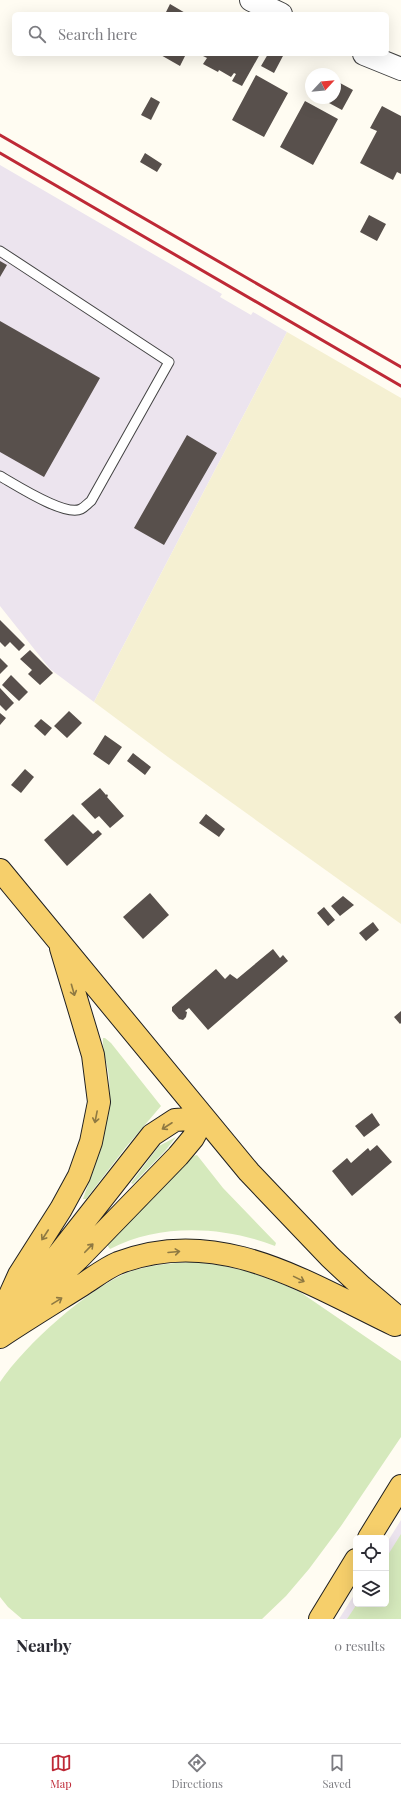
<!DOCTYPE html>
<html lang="en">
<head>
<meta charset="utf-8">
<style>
  body { margin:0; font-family:"Playfair Display",serif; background:#f2f2f3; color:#2b2b33 }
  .controls { position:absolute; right:12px; bottom:12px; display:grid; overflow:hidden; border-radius:6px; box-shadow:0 4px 16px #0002 }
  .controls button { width:36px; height:36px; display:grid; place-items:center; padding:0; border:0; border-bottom:1px solid #e1e1e2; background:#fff; color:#2b2b33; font:20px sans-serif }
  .compass { position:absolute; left:305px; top:68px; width:36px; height:36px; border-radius:50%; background:#fff; box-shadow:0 4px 16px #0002; rotate:64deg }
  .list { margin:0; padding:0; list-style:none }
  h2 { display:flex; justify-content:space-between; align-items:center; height:52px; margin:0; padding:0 16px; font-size:17px }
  h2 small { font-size:13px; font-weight:400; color:#7c7c81 }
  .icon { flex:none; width:22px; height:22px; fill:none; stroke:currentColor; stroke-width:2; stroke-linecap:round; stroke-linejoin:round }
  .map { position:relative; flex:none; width:401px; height:1619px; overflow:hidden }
  .search { position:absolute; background:#fff; box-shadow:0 4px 16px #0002; left:12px; right:12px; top:12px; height:44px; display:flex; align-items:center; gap:10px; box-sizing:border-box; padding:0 14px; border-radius:6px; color:#7c7c81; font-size:15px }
  .sheet { height:124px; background:#fff }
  nav { display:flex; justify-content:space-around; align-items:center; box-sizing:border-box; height:56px; border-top:1px solid #e1e1e2; background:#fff; font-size:11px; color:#7c7c81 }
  nav a { display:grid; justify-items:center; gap:2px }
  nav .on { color:#be2936 }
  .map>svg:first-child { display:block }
</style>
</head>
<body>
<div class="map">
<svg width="401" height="1619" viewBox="0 0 401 1619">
  <rect width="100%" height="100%" fill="#fffcf2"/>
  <path fill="#ece4ee" d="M0 165 222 294 220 297 251 315 253 312 287 332 94 702 50 669 0 606Z
    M401 1520V1619H339L356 1592V1604H386V1544Z"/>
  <path fill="#f5f0d2" d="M287 332 401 398V924L168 757 94 702Z"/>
  <path fill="#d5e9bc" d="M103 1038H105L111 1043 161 1106 126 1147 86 1199H83C97 1160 112 1120 109 1078 108 1065 102 1051 103 1038Z
    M176 1137 165 1151 133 1184 131 1183 159 1146Z
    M197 1155 223 1188 276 1243 275 1246C223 1226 160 1223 110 1249L107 1245 193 1156Z
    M193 1262 219 1265 246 1271 275 1281 300 1292 401 1361V1437L341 1526 309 1569 286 1596 262 1619H22L8 1607 0 1597V1382C26 1344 87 1289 129 1272 149 1265 171 1263 193 1262Z
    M401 1534V1619H347L357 1604H386V1558Z"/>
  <path fill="#58504c" d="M170 4 187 14H165Z
    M159 54H186L180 66Z
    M204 54H260L242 86 232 81 236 74 234 73 231 77 219 70 218 72 203 64 207 58 203 56Z
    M268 54H284L274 73 261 66Z
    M256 75 288 93 264 137 232 120Z
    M340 83 353 90 342 110 329 103 331 98H335V91Z
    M151 97 160 102 151 120 141 115Z
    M305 101 338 119 313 165 280 147Z
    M382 106 401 116V174L397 172 393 180 360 163 377 131 370 128Z
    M145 153 162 164 157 172 140 162Z
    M369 215 386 224 377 241 360 232Z
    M0 261 7 265 0 277Z
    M0 321 100 378 44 477 0 452Z
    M187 435 217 453 164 545 134 528Z
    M0 620 25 645 19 651 10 642 5 647 0 642Z
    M30 650 53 673 40 685 28 674 32 670 20 659Z
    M0 658 8 666 0 674Z
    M11 675 28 692 19 701 2 685Z
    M0 688 14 703 6 711 0 705Z
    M69 711 82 723 67 738 54 726Z
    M0 713 6 718 0 725Z
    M41 719 52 728 45 736 34 726Z
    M105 735 122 747 109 765 93 754Z
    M133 753 151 767 145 775 127 761Z
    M25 769 34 777 21 793 11 785Z
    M100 788 106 795 107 794 108 796 107 797 124 816 110 828 99 816 95 819 81 804Z
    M73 814 93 834 98 830 102 834 67 866 44 840Z
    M206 814 225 829 219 837 199 823Z
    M150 893 169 915 143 939 123 917Z
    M343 896 354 905 340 916 331 906Z
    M324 907 335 920 328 926 317 913Z
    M373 922 379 930 366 941 359 933Z
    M273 949 280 958 283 955 288 961 208 1030 189 1008 185 1011 187 1012 186 1017 183 1020 179 1019 172 1011V1007L216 969 225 979 230 974 237 979Z
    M401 1011V1023L400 1024 394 1017Z
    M372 1113 380 1125 364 1137 355 1126Z
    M377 1145 392 1162 352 1196 332 1171 347 1158 351 1163 368 1148 370 1151Z"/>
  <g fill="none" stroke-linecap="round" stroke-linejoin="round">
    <defs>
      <path id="service" d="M0 251 169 362 91 501C88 503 85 507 81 509 65 517 16 485 0 476"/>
      <path id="tertiary" d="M251 0 281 14
        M364 54 401 69"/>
      <path id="primary" d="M0 870 249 1172 330 1257 362 1287 401 1320
        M42 1293 78 1259 178 1156 193 1138 204 1118
        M10 1316 152 1135 175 1120 204 1118
        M0 1317 19 1275 61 1209 79 1176 91 1142 99 1102 93 1055 61 948
        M0 1337C27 1319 55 1302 82 1285 93 1278 106 1268 118 1263 218 1224 307 1283 395 1325
        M369 1538 401 1486
        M320 1619 356 1560"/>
    </defs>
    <use href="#service" stroke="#424242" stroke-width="11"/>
    <use href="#tertiary" stroke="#424242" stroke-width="24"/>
    <use href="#primary" stroke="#202020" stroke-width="24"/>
    <use href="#service" stroke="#fff" stroke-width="9"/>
    <use href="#tertiary" stroke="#fff" stroke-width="22"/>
    <use href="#primary" stroke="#f6cf6b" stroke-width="22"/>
    <path stroke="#be2936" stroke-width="3" d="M0 135 401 367
      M0 153 401 386"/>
  </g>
  <defs><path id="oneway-shaft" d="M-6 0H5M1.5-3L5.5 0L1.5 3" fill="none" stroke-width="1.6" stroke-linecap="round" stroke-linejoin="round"/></defs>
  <g stroke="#8e7942">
    <use href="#oneway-shaft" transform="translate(73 990) rotate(74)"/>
    <use href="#oneway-shaft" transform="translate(96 1117) rotate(101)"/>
    <use href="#oneway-shaft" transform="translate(167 1126) rotate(147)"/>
    <use href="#oneway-shaft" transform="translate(45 1235) rotate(123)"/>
    <use href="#oneway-shaft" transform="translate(89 1248) rotate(-46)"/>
    <use href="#oneway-shaft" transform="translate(174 1252) rotate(-5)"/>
    <use href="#oneway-shaft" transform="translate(299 1279) rotate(26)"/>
    <use href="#oneway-shaft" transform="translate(57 1301) rotate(-32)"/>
  </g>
</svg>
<div class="controls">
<button><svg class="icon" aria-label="locate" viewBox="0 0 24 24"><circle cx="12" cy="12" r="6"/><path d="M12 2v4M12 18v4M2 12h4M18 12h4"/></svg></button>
<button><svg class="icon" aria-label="layers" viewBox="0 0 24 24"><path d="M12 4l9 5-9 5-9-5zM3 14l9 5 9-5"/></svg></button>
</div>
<svg class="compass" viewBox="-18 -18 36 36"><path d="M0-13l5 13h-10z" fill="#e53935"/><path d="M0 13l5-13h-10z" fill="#7c7c81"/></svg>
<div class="search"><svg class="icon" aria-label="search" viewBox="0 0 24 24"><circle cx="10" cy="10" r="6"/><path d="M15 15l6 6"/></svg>Search here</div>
</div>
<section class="sheet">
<h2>Nearby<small>0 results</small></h2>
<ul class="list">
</ul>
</section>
<nav>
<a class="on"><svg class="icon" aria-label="map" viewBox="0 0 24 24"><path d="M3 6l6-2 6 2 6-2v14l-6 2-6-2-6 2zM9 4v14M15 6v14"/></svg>Map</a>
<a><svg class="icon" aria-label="directions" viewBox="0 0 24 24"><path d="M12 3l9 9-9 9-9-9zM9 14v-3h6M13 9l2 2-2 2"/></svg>Directions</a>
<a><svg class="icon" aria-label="saved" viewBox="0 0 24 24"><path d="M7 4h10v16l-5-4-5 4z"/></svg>Saved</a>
</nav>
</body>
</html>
